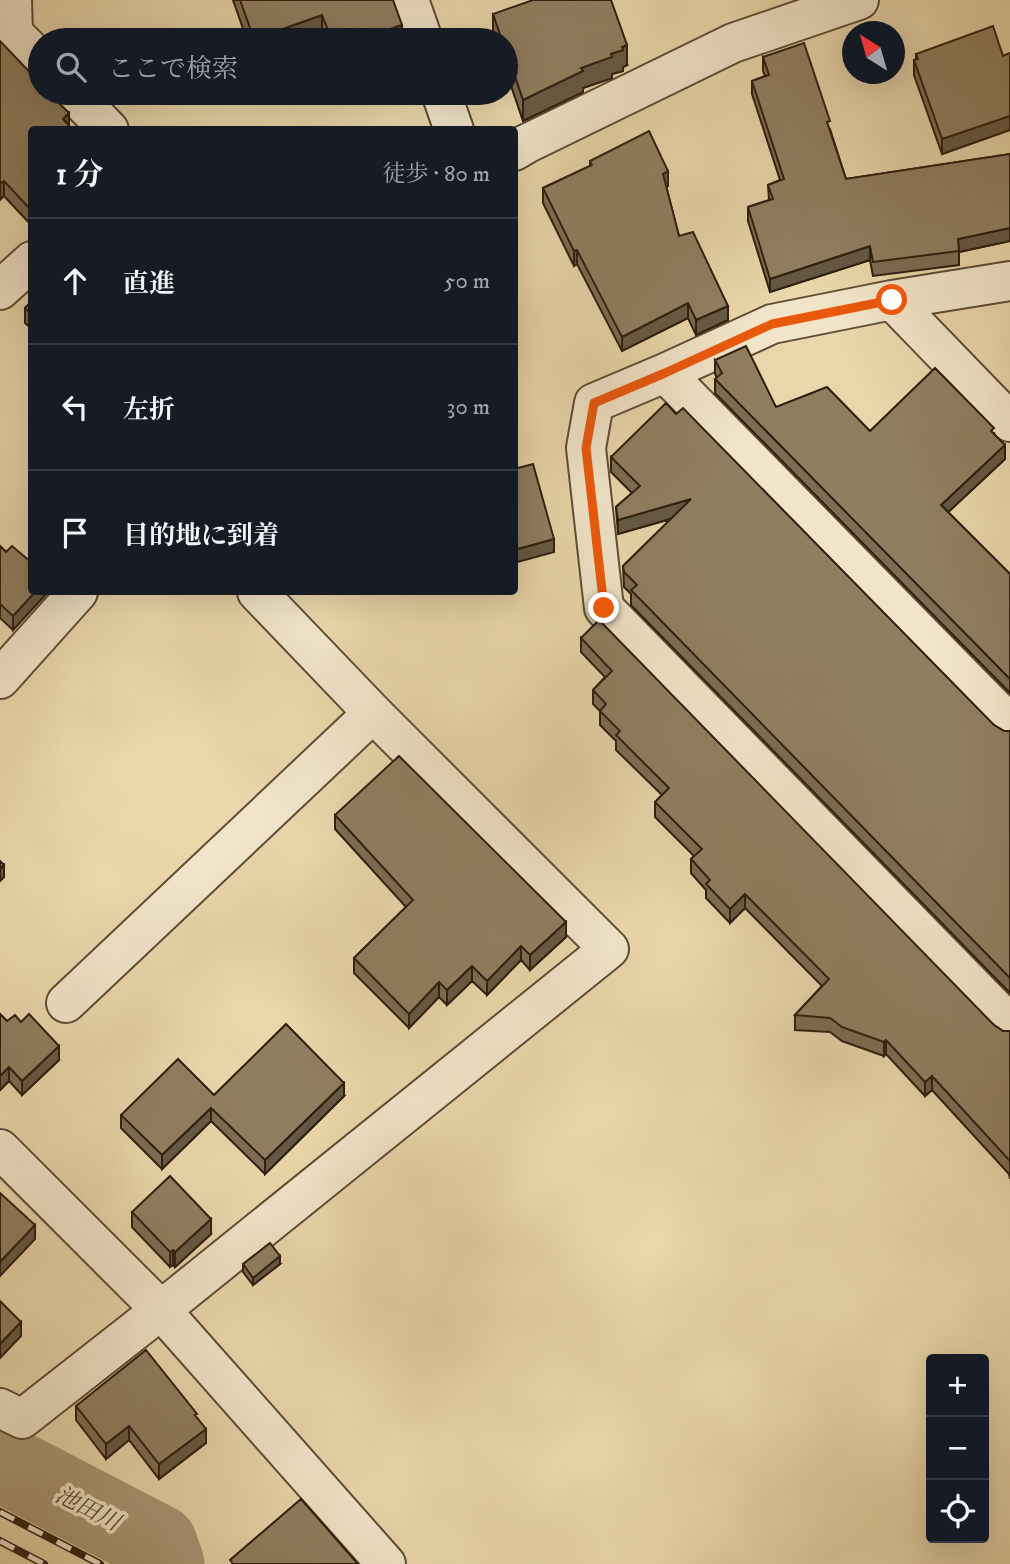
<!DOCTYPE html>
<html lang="ja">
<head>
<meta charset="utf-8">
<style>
  body { margin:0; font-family:"IM FELL DW Pica","Noto Serif JP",serif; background:#20242c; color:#f1f3f6 }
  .controls { position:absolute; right:21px; bottom:21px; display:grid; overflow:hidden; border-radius:7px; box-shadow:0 7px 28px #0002 }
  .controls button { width:63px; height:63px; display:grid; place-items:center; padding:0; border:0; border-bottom:2px solid #363941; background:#171b24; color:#f1f3f6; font:35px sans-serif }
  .compass { position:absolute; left:842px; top:21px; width:63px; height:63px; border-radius:50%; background:#171b24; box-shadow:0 7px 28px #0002; rotate:323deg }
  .stop { position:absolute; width:21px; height:21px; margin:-16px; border:5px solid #ea580c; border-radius:50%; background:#fff }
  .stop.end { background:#ea580c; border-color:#fff; box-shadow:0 2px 7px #0008 }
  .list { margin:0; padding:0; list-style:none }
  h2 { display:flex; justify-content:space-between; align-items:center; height:91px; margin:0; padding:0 28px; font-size:30px }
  h2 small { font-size:23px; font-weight:400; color:#9ea1a6 }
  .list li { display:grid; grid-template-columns:46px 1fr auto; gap:21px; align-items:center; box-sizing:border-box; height:126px; padding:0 28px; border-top:2px solid #363941 }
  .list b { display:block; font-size:26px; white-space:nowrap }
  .list em { font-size:23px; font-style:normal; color:#9ea1a6 }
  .icon { flex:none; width:38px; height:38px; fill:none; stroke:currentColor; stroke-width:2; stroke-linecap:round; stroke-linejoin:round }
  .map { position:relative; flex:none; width:1010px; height:1564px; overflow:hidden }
  .search { position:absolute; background:#171b24; box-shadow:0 7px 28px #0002; left:28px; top:28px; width:490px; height:77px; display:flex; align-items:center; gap:18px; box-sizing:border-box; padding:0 24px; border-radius:38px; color:#9ea1a6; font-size:26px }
  .panel { position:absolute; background:#171b24; box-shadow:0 7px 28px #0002; left:28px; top:126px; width:490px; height:469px; border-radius:7px }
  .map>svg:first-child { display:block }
</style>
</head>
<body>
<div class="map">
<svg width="1010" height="1564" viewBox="0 0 1010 1564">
  <rect width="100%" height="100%" fill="#e9d6aa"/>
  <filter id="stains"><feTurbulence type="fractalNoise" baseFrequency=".00286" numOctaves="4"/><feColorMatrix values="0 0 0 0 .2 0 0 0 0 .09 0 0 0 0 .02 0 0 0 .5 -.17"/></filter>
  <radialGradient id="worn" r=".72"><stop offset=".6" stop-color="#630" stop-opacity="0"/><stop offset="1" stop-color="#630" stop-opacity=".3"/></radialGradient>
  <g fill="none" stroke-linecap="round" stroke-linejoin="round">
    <path stroke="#aa9776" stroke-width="79" d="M0 1462 158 1544 165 1564"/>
    <defs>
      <path id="minor" d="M12 0 13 33 40 60
        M409 0 423 40
        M73 93 109 130
        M441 93 454 130
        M514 151 526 144 733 43 859 0
        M1010 281 892 300 772 324 665 373 594 403 586 448 604 608 1010 1024
        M0 290 32 261
        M892 300 1010 422
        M665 373 1010 724
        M257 592 373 713
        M0 679 78 592
        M0 1149 161 1310 386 1564
        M0 1408 22 1419 161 1310 609 949 373 713 66 1003"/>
    </defs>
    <use href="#minor" stroke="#5e4c36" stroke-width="42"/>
    <use href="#minor" stroke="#f1e4c8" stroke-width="38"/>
    <defs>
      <path id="rail" d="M0 1512 100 1564
        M0 1541 44 1564"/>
    </defs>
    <use href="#rail" stroke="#2f1e10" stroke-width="8"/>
    <use href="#rail" stroke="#f1e4c8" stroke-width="5" stroke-dasharray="16" stroke-linecap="butt"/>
  </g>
  <path fill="#7c6c53" stroke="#2f1e10" stroke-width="2" d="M233 0H393L402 40H324L322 35 308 40H247Z
    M493 14 627 65 623 67V71L612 74V78L583 88V92L523 121 506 71V40H495L493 35Z
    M0 41 32 130V226L4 196Z
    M1010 53V130L942 154 914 75V60H916V54L1003 56Z
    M763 57 830 129 846 179 1010 154V241L959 252V265L873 276 870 260 770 292 748 221V207L769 200 768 185 780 180 752 94V81L765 76 763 71Z
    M590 161 668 186H666L679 236 728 320 696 335 688 318 622 351 577 264 574 266 543 203V188L590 166Z
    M32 301V329L25 323V308Z
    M32 337V358L29 355V340Z
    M715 360 776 407 870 431 994 433 1005 459 948 512 1010 574V693L715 393V379L717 378 715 374Z
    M611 457 994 725 1004 731H1010V993L631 605V594L624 587 623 566 671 519 618 534 616 507 632 493 611 472Z
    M0 546 48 592 13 630 0 618Z
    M581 638 994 1025 1003 1031H1010V1179L1009 1174 932 1090 925 1096 886 1054 884 1056 842 1041 830 1032 795 1030V1015L822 986 745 908 730 923 706 898V890L691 873V859L694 856 655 817V802L662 795 616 750V741L600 725V711L593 704V690L605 677 581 652Z
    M335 815 566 937 530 970 521 960 487 995 472 981 447 1005 439 997 409 1028 354 973V958L406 907 335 829Z
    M0 1014 7 1021 59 1060 22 1095 9 1081 0 1090Z
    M344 1096 265 1174 211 1121 162 1169 121 1128V1115Z
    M132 1212 211 1234 175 1267 173 1265 170 1267 132 1227Z
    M243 1264H280L253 1285 243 1272Z
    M76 1406 197 1418 206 1443 159 1479 129 1440 106 1459 76 1420Z"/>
  <path fill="#655843" stroke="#2f1e10" stroke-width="2" d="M322 15V35L308 40H254V39Z
    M402 25V40H358Z
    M627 45V65L623 67V71L612 74V78L583 88V92L523 121V100L581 68Z
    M69 113V129L63 119Z
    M1010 116V130L942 154V139Z
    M668 171V186L663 188V174Z
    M4 181V196L0 200V184Z
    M1010 228V241L959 252 958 239Z
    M870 246V260L770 292V279Z
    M577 250V264L574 266V251Z
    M688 303V318L622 351V337Z
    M728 306V320L696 335V320Z
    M1005 445V459L941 519V505Z
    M691 499V513L618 534V520Z
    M554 539V552L514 563V550Z
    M35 592H48L13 630V616Z
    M4 865V877L0 881V869Z
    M745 894V908L730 923V909Z
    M566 922V937L530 970V955Z
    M521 946V960L487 995V981Z
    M472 966V981L447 1005V990Z
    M439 982V997L409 1028V1014Z
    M886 1040V1054L884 1056V1042Z
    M59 1046V1060L22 1095V1081Z
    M9 1067V1081L0 1090V1076Z
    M932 1076V1090L925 1096V1082Z
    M344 1083V1096L265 1174V1160Z
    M211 1108V1121L162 1169V1155Z
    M211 1219V1234L175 1267V1252Z
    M35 1225V1239L0 1276V1262Z
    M173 1250V1265L170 1267V1252Z
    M280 1256V1264L253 1285V1278Z
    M21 1322V1336L0 1358V1344Z
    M129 1426V1440L106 1459V1444Z
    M206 1429V1443L159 1479V1464Z"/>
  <path fill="#907e60" stroke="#2f1e10" stroke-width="2" d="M240 0H393L402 25 358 40H332L322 15 254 39Z
    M533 0H611L627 45 622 47 623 50 611 54 612 57 581 68 583 71 523 100 506 50V40H502L493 14Z
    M993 26 1003 56 1010 53V116L942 139 914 60 918 59 916 54Z
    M0 41 40 83V93H49L69 113 63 119 73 130H32V211L4 181 0 184Z
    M804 43 830 121 827 122 846 179 1010 154V228L958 239 959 251 873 262 870 246 770 279 748 207 773 199 768 185 784 179 752 81 769 75 763 57Z
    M649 131 668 171 663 174 679 236 693 232 728 306 696 320 688 303 622 337 577 250 574 251 543 188 592 165 590 161Z
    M32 301V315L25 308Z
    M746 346 776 407 827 387 870 431 935 368 994 428 991 431 1005 445 941 505 1010 574V679L715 379 722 373 715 360Z
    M666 403 676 414 683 408 994 725 1004 731H1010V978L631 590 637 585 624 572 623 566 691 499 618 520 616 507 640 486 611 457Z
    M533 464 554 539 514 550V469Z
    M0 546 6 552 12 546 32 563V592H35L13 616 0 604Z
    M599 620 994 1025 1003 1031H1010V1161L932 1076 925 1082 886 1040 884 1042 842 1027 830 1018 795 1015 829 979 745 894 730 909 706 884 710 880 691 859 702 849 655 802 669 788 616 735 620 731 600 711 606 704 593 690 612 671 581 638Z
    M399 756 566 922 530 955 521 946 487 981 472 966 447 990 439 982 409 1014 354 958 413 900 335 815Z
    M0 861 4 865 0 869Z
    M0 1014 7 1021 15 1015 21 1022 29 1014 59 1046 22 1081 9 1067 0 1076Z
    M286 1024 344 1083 265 1160 211 1108 162 1155 121 1115 178 1059 214 1095Z
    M170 1176 211 1219 175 1252 173 1250 170 1252 132 1212Z
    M0 1193 35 1225 0 1262Z
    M270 1243 280 1256 253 1278 243 1264Z
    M0 1301 21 1322 0 1344Z
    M146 1350 197 1414 195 1415 206 1429 159 1464 129 1426 106 1444 76 1406Z
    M301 1499 358 1564H233L230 1560Z"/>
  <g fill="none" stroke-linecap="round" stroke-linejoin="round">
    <path stroke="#ea580c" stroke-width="9" d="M604 608 586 448 594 403 665 373 772 324 892 300"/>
  </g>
  <g text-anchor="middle" stroke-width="7" stroke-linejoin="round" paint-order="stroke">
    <g font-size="23" font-style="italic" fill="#5a4834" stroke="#f1e4c8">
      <text transform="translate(88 1508) rotate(27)" y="8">池田川</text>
    </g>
  </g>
  <rect width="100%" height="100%" filter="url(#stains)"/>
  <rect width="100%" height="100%" fill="url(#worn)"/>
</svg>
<div class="controls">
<button>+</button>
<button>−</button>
<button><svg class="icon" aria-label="locate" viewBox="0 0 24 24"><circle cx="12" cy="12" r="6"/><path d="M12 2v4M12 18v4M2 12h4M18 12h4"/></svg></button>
</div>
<svg class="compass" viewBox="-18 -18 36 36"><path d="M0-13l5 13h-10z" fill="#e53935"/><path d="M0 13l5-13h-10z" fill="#9ea1a6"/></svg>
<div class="stop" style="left:892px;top:300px"></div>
<div class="stop end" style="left:604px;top:608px"></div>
<div class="search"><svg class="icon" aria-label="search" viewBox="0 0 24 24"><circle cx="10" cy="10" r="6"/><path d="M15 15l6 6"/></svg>ここで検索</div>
<section class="panel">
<h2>1 分<small>徒歩 · 80 m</small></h2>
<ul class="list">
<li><svg class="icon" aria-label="ahead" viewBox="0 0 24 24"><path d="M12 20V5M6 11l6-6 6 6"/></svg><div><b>直進</b></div><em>50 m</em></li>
<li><svg class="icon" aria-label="left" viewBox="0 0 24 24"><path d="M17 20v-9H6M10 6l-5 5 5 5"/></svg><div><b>左折</b></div><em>30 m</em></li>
<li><svg class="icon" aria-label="arrive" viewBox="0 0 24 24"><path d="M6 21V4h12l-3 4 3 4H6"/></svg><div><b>目的地に到着</b></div></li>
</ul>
</section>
</div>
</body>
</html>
